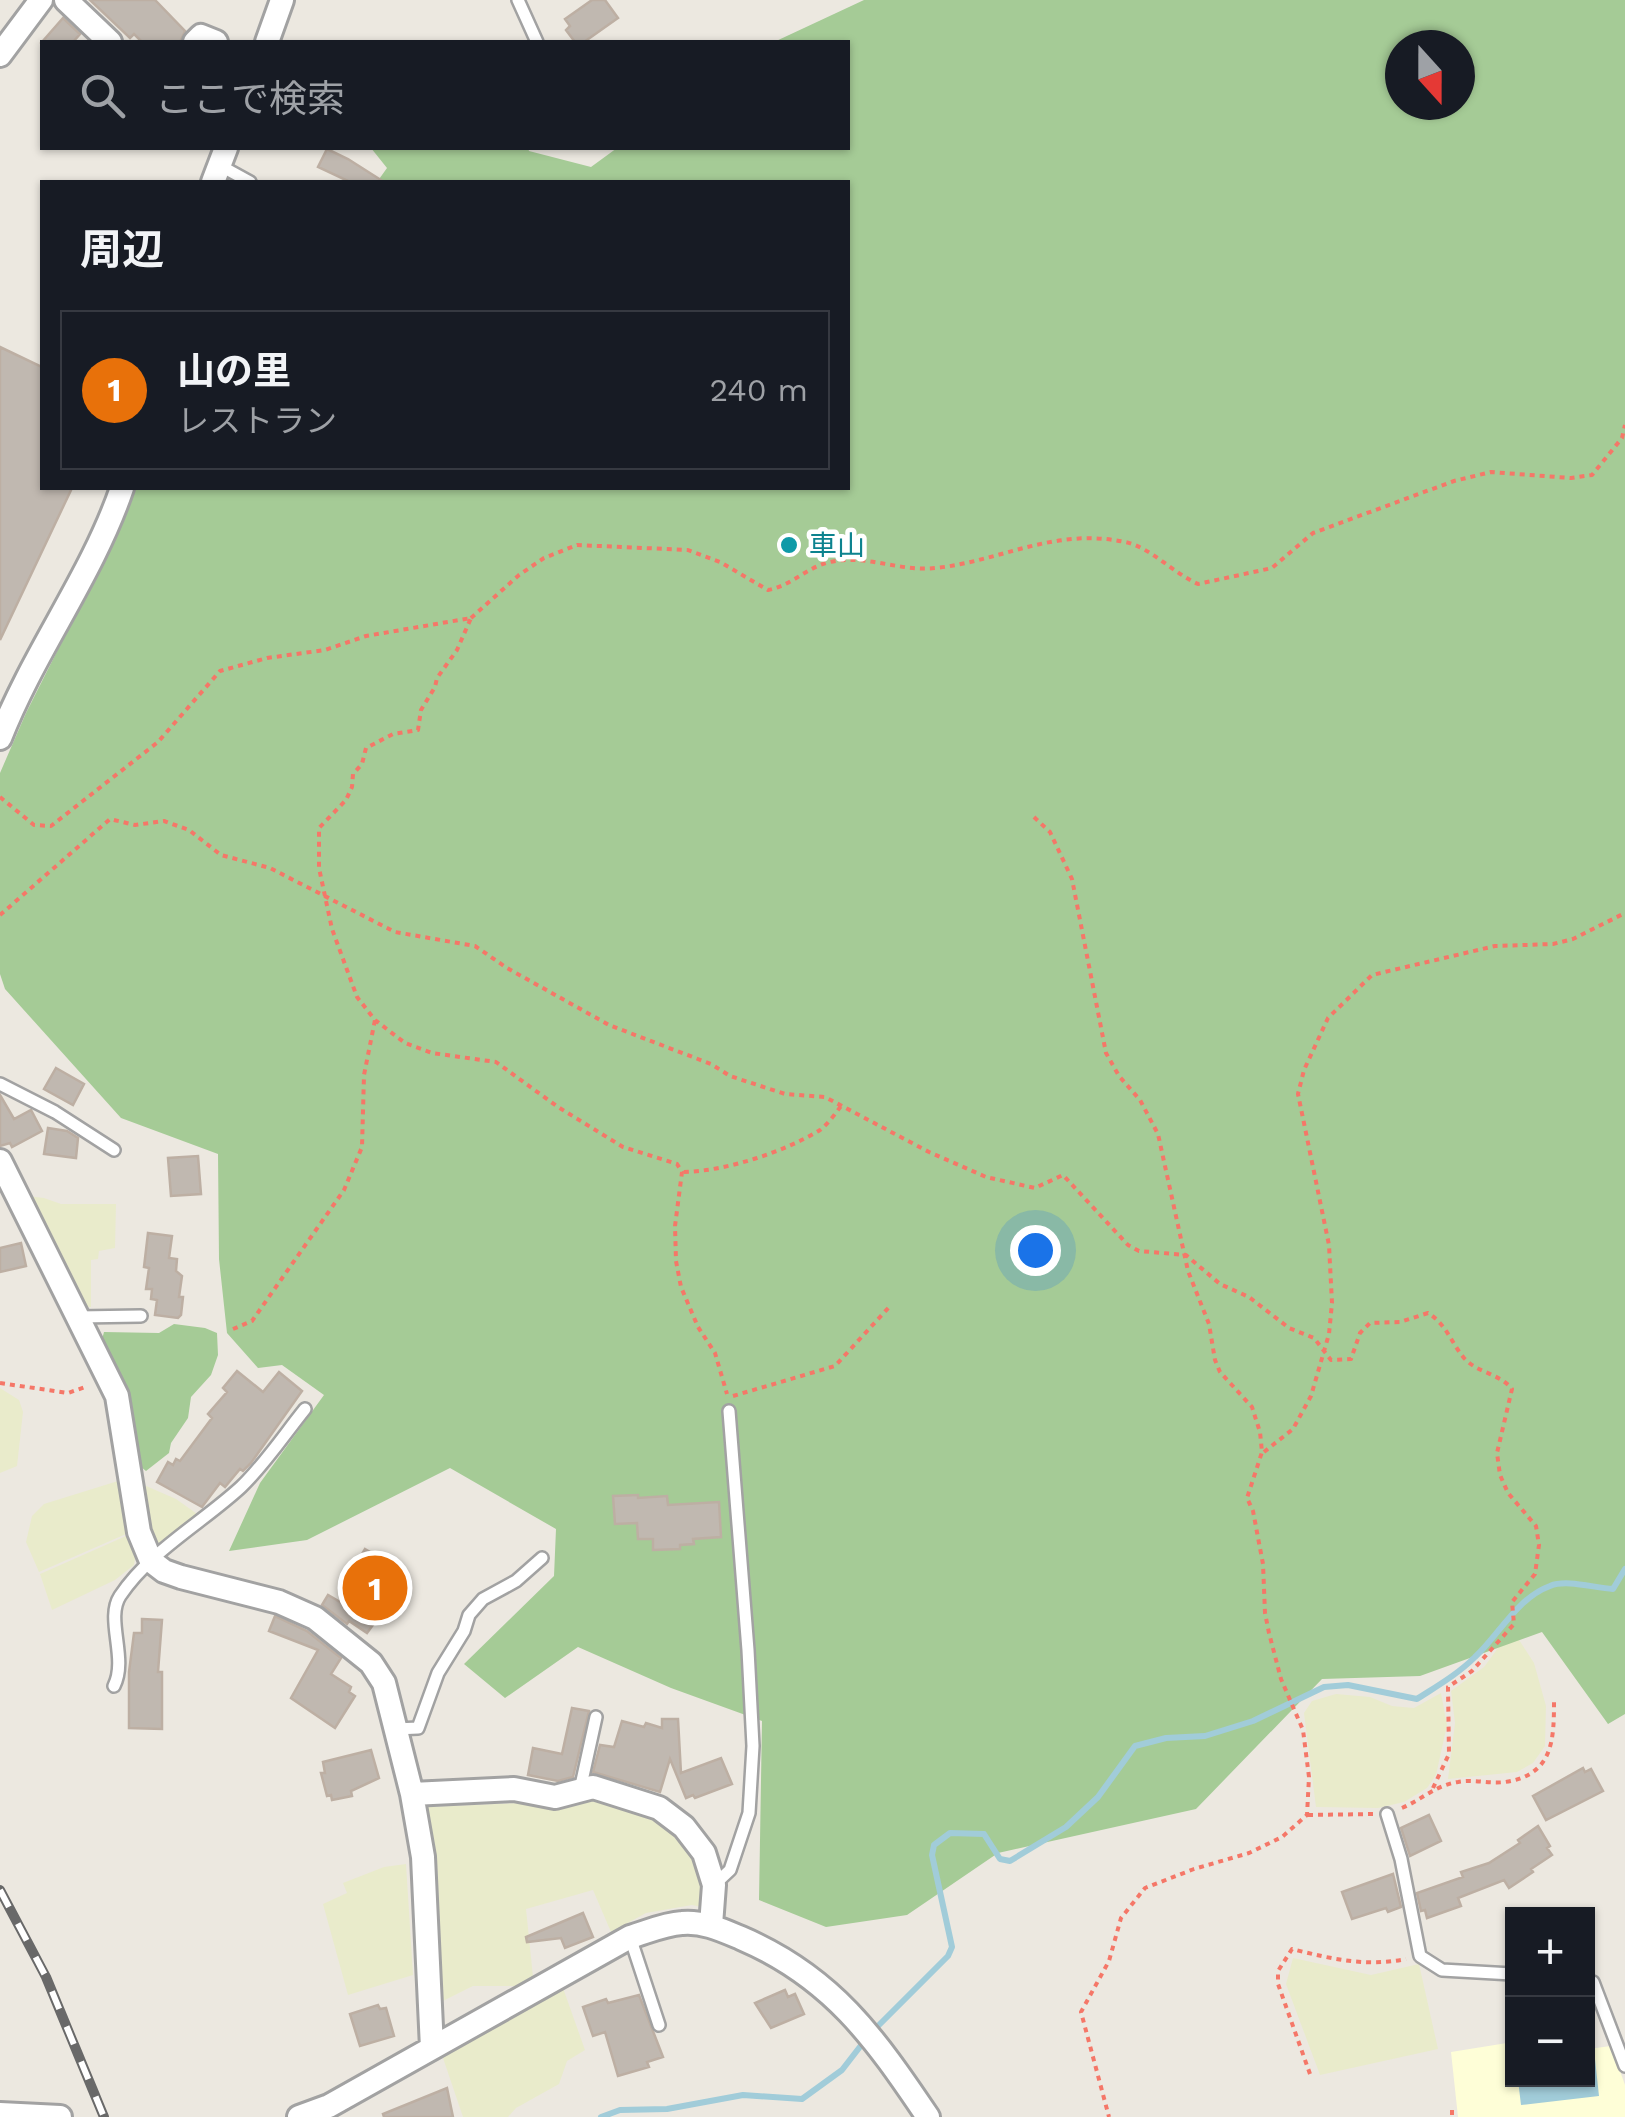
<!DOCTYPE html>
<html lang="ja">
<head>
<meta charset="utf-8">
<style>
  body { margin:0; font-family:"Work Sans","Noto Sans JP",sans-serif; background:#242831; color:#f1f3f6 }
  .controls { position:absolute; right:30px; bottom:30px; display:grid; overflow:hidden; border-radius:0px; box-shadow:0 2px 8px #0004 }
  .controls button { width:90px; height:90px; display:grid; place-items:center; padding:0; border:0; border-bottom:2px solid #363941; background:#171b24; color:#f1f3f6; font:50px sans-serif }
  .compass { position:absolute; left:1385px; top:30px; width:90px; height:90px; border-radius:50%; background:#171b24; box-shadow:0 2px 8px #0004; rotate:159deg }
  .you { position:absolute; left:1035px; top:1250px; width:35px; height:35px; margin:-25px; border:8px solid #fff; border-radius:50%; background:#1a73e8; box-shadow:0 0 0 15px #1a73e833 }
  .badge { display:grid; place-items:center; width:65px; height:65px; border-radius:50%; background:#db2777; color:#fff; font-size:32px; font-weight:700 }
  .pin { position:absolute; translate:-50% -50%; border:5px solid #fff; box-shadow:0 2px 10px #0006 }
  .list { margin:0; padding:0; list-style:none }
  h2 { display:flex; justify-content:space-between; align-items:center; height:130px; margin:0; padding:0 40px; font-size:42px }
  h2 small { font-size:32px; font-weight:400; color:#9ea1a6 }
  .list li { display:grid; grid-template-columns:65px 1fr auto; gap:30px; align-items:center; box-sizing:border-box; height:160px; margin:0 20px 20px; padding:0 20px; border:2px solid #363941; border-radius:0px }
  .list b { display:block; font-size:38px; white-space:nowrap }
  .list p { margin:0; font-size:32px; white-space:nowrap; color:#9ea1a6 }
  .list em { font-size:32px; font-style:normal; color:#9ea1a6 }
  .icon { flex:none; width:55px; height:55px; fill:none; stroke:currentColor; stroke-width:2; stroke-linecap:round; stroke-linejoin:round }
  .map { position:relative; flex:none; width:1625px; height:2117px; overflow:hidden }
  .search { position:absolute; background:#171b24; box-shadow:0 2px 8px #0004; left:40px; top:40px; width:810px; height:110px; display:flex; align-items:center; gap:25px; box-sizing:border-box; padding:0 35px; border-radius:0px; color:#9ea1a6; font-size:38px }
  .panel { position:absolute; background:#171b24; box-shadow:0 2px 8px #0004; left:40px; top:180px; width:810px; height:310px; border-radius:0px }
  .map>svg:first-child { display:block }
</style>
</head>
<body>
<div class="map">
<svg width="1625" height="2117" viewBox="0 0 1625 2117">
  <rect width="100%" height="100%" fill="#ece8e0"/>
  <path fill="#fefed7" d="M1507 2043 1510 2057 1512 2058V2080H1588V2049L1611 2046 1625 2085V2117H1458L1451 2052Z"/>
  <path fill="#e9ebcb" d="M27 1196 44 1198 61 1204H116L115 1248 99 1251 98 1259 91 1260V1307H82Z
    M0 1388 19 1400 23 1412 17 1466 0 1473Z
    M118 1481 126 1534 39 1572 26 1542 32 1516 44 1504Z
    M137 1482 176 1499 200 1516 156 1550 144 1527Z
    M126 1536 136 1553 134 1565 115 1580 52 1610 40 1574Z
    M1512 1629 1534 1663 1546 1706 1545 1746 1533 1763 1517 1772 1448 1779 1455 1723 1451 1691 1484 1667Z
    M1441 1693 1447 1725 1436 1775 1427 1788 1404 1802 1378 1808 1316 1807 1304 1713 1312 1701 1336 1694 1370 1697 1392 1706 1414 1708Z
    M591 1800 640 1814 670 1829 702 1870 706 1908 692 1905 646 1913 611 1932 593 1890 526 1909 533 1977 517 1986H473L443 2001 437 1863 427 1807 519 1803 576 1806Z
    M406 1864 413 1975 348 1995 323 1904 347 1893 343 1883 384 1867Z
    M1293 1958 1371 1975 1419 1964 1438 2049 1320 2075 1286 1984Z
    M563 1988 585 2050 567 2061 559 2084 516 2108 508 2117H463L442 2055Z"/>
  <path fill="#a5cb96" fill-rule="evenodd" d="M864 0H1625V1714L1608 1724 1542 1632 1420 1676 1322 1679 1196 1809 998 1853 907 1915 826 1927 759 1900 762 1721 671 1688 578 1647 505 1698 464 1664 554 1576 556 1529 450 1468 307 1540 229 1551 260 1483 324 1395 282 1365 258 1368 227 1333 219 1259 218 1154 121 1118 5 989 0 974V773L26 713 116 534 132 488H848V182H377L387 168 371 148H528L529 151 591 167 617 148H848V42H774ZM1400 45H1460V105H1400Z
    M174 1324 205 1328 217 1333 218 1355 211 1375 191 1397 188 1418 171 1443 169 1453 146 1471 136 1463 101 1343 104 1332 159 1333Z"/>
  <path fill="#a1ccd9" d="M1595 2059 1599 2096 1521 2105 1518 2080H1588V2060Z"/>
  <g fill="none" stroke-linecap="round" stroke-linejoin="round">
    <path stroke="#a1ccd9" stroke-width="6" d="M874 2030 948 1956 952 1947 932 1855 934 1845 950 1833 984 1834 1000 1859 1010 1861 1066 1827 1098 1797 1135 1746 1166 1738 1205 1736 1253 1721 1324 1687 1348 1685 1417 1699C1437 1686 1458 1674 1475 1657 1499 1635 1517 1598 1550 1586 1567 1579 1594 1588 1613 1589L1625 1569
      M601 2117 620 2110 667 2109 743 2095 802 2099 842 2070 866 2039"/>
  </g>
  <path fill="#c0b8b0" stroke="#bdafa3" stroke-width="2.5" d="M90 0H155L185 31 180 42H142L134 34 130 38Z
    M592 0H605L618 18 584 42H575L566 30 570 26 565 19Z
    M63 18 80 34 73 42H42Z
    M327 149 348 159 384 182H350L318 167Z
    M0 347 42 367V488H72L0 640Z
    M56 1068 84 1084 73 1105 44 1089Z
    M0 1095 14 1119 31 1110 42 1131 12 1147 10 1143 0 1146Z
    M48 1128 67 1131 78 1138 76 1158 44 1154Z
    M198 1156 201 1194 171 1196 168 1158Z
    M148 1233 172 1236 169 1258 177 1259 176 1271 182 1276 179 1297H183L181 1315 178 1318 155 1315 157 1300 151 1299 152 1289H146L149 1268 144 1267Z
    M21 1243 26 1266 0 1272V1248Z
    M237 1371 263 1392 279 1372 302 1391 251 1463 243 1471 240 1469 225 1487 220 1483 202 1507 157 1482 168 1462 173 1465 176 1459 180 1461 212 1418 208 1414 227 1392 223 1388Z
    M638 1495V1498L667 1496 668 1505 719 1502 721 1537 693 1539 694 1544 680 1545V1549L653 1550V1539H638L637 1523 615 1524 613 1496Z
    M365 1549 401 1570 388 1597 392 1599 367 1633 349 1621 347 1624 322 1605 328 1595 347 1606 367 1572 355 1566Z
    M275 1616 307 1631 341 1658 331 1674 351 1687 349 1692 355 1696 335 1728 291 1698 318 1650 269 1631Z
    M142 1619 162 1620 158 1672H162V1729L129 1728V1672L134 1633H142Z
    M572 1708 589 1711 573 1777 558 1781 528 1775 533 1748 562 1754Z
    M662 1719H678L681 1773 721 1758 732 1784 695 1798 693 1795 686 1798 670 1759 660 1792 593 1772 600 1745 614 1747 622 1721 644 1727 646 1723 662 1728Z
    M371 1750 379 1778 351 1791 352 1796 332 1800 331 1795 327 1796 321 1773H325L323 1762Z
    M1583 1768 1585 1772 1591 1769 1603 1791 1546 1820 1533 1796Z
    M1429 1815 1441 1841 1410 1856 1401 1828Z
    M1538 1826 1550 1846 1547 1848 1552 1855 1531 1869 1533 1872 1509 1888 1504 1880 1458 1898 1461 1906 1427 1918 1425 1910 1421 1911 1417 1893 1463 1877 1461 1872 1489 1863 1520 1843 1518 1840Z
    M1393 1874 1401 1907 1388 1912 1386 1908 1352 1919 1342 1892Z
    M583 1913 593 1937 565 1948 561 1938 527 1942 526 1937Z
    M785 1990 788 1997 795 1994 804 2014 771 2028 755 2003Z
    M639 1995 663 2057 647 2062 649 2067 618 2076 605 2032 593 2036 583 2007 606 1999 608 2003Z
    M378 2005 380 2009 386 2008 394 2036 360 2046 350 2014Z
    M447 2088 453 2117H384L383 2114Z"/>
  <g fill="none" stroke-linecap="round" stroke-linejoin="round">
    <defs>
      <path id="service" d="M518 0 537 42
        M219 165 250 182
        M0 1084 55 1112 114 1150
        M78 1317 141 1316
        M114 1686C128 1658 105 1619 120 1596 150 1551 202 1523 241 1487 265 1464 284 1435 305 1409
        M396 1729 418 1728 438 1673 464 1631 469 1615 483 1599 516 1581 542 1558
        M580 1790 596 1717
        M1387 1814 1401 1859 1420 1956 1442 1970 1512 1974
        M714 1885 730 1870 749 1813 753 1746 748 1650 729 1411
        M630 1937 659 2025
        M1588 1981 1593 1982 1625 2066"/>
      <path id="minor" d="M66 0 110 42
        M195 42 201 36 216 42
        M267 42 282 0
        M0 55 41 0
        M213 182 226 148
        M0 738C34 651 92 576 122 488
        M0 1161 117 1396 139 1532 151 1561 164 1571 181 1577 279 1602 315 1618 371 1663 384 1683 412 1794 423 1857 432 2048
        M412 1794 514 1789 555 1797 593 1787 659 1808 684 1827 704 1853 714 1885 711 1925
        M0 2114 60 2117
        M299 2117 329 2106 630 1937C647 1932 664 1924 682 1923 703 1921 722 1930 741 1938 832 1977 874 2037 928 2117"/>
    </defs>
    <use href="#service" stroke="#a2a2a2" stroke-width="16"/>
    <use href="#minor" stroke="#a2a2a2" stroke-width="28"/>
    <path stroke="#f57768" stroke-width="4" stroke-dasharray="5 5" stroke-linecap="butt" d="M471 618 519 575 544 558 577 545 688 550 720 562 768 590C791 586 807 567 830 562 867 554 899 572 936 568 1001 561 1055 527 1125 542 1150 547 1173 573 1198 584L1272 568 1313 533 1454 481 1491 472 1571 478 1592 475 1622 438 1625 425
      M0 797 34 825 51 826 158 742 220 671 267 658 325 650 366 636 471 618 457 650 437 678 435 687 421 710 418 730 393 734 366 748 362 764 353 774 352 787 346 800 319 828V868L332 929 357 997 375 1020 405 1043 432 1053 496 1062 558 1107 623 1147 677 1164 682 1172 675 1226 676 1261 681 1287 698 1327 715 1353 727 1394
      M1034 817 1050 832 1072 879 1106 1053 1119 1076 1140 1100 1158 1134 1188 1271 1209 1324 1215 1360 1220 1372 1252 1407 1260 1432 1262 1452 1247 1498 1253 1511 1263 1564 1265 1613 1269 1633 1281 1679 1303 1730 1309 1777 1307 1815 1282 1837 1249 1853 1194 1869 1145 1888 1121 1918 1109 1961 1081 2012 1109 2117
      M0 915 110 819 135 825 164 821 189 830 221 855 270 868 395 932 475 946 507 968 609 1025 711 1064 730 1076 785 1094 825 1097 929 1152 986 1177 1035 1188 1063 1175 1128 1245 1139 1251 1186 1255 1220 1284 1249 1297 1289 1328 1314 1338 1331 1360 1351 1359 1360 1333 1370 1323 1400 1322 1428 1313C1447 1325 1450 1341 1464 1358 1477 1373 1499 1373 1512 1389L1497 1453 1500 1475 1508 1493 1536 1526 1539 1545 1535 1574 1512 1602 1514 1624 1472 1671 1448 1687 1449 1754 1433 1788
      M684 1172C726 1171 784 1152 820 1130 828 1124 835 1114 841 1106
      M233 1329 252 1321 344 1190 362 1147 364 1075 375 1020
      M0 1383 68 1393 88 1386
      M733 1396 835 1366 891 1305
      M1264 1452 1293 1429 1311 1396 1329 1334 1332 1303 1329 1245 1298 1094 1304 1070 1328 1018 1372 975 1495 946 1553 944 1573 939 1625 913
      M1402 1808C1421 1800 1436 1785 1458 1782 1473 1779 1489 1784 1505 1782 1554 1775 1554 1739 1554 1699
      M1308 1815 1373 1814
      M1310 2074 1278 1984V1971L1292 1949C1332 1959 1365 1967 1406 1959
      M1452 2110V2117"/>
    <use href="#service" stroke="#fff" stroke-width="11"/>
    <use href="#minor" stroke="#fff" stroke-width="22"/>
    <defs>
      <path id="rail" d="M0 1890 46 1977 104 2117"/>
    </defs>
    <use href="#rail" stroke="#696969" stroke-width="10"/>
    <use href="#rail" stroke="#fff" stroke-width="6" stroke-dasharray="19" stroke-linecap="butt"/>
  </g>
  <circle fill="#0f9aa8" stroke="#fff" stroke-width="4" cx="789" cy="545" r="10"/>
  <g text-anchor="middle" stroke-width="9" stroke-linejoin="round" paint-order="stroke">
    <g font-size="28" fill="#0d838f" stroke="#fff" text-anchor="start">
      <text x="809" y="555">車山</text>
    </g>
  </g>
</svg>
<div class="controls">
<button>+</button>
<button>−</button>
</div>
<svg class="compass" viewBox="-18 -18 36 36"><path d="M0-13l5 13h-10z" fill="#e53935"/><path d="M0 13l5-13h-10z" fill="#9ea1a6"/></svg>
<div class="you"></div>
<div class="pin badge" style="left:375px;top:1588px;background:#e8710a">1</div>
<div class="search"><svg class="icon" aria-label="search" viewBox="0 0 24 24"><circle cx="10" cy="10" r="6"/><path d="M15 15l6 6"/></svg>ここで検索</div>
<section class="panel">
<h2>周辺<small></small></h2>
<ul class="list">
<li><span class="badge" style="background:#e8710a">1</span><div><b>山の里</b><p>レストラン</p></div><em>240 m</em></li>
</ul>
</section>
</div>
</body>
</html>
